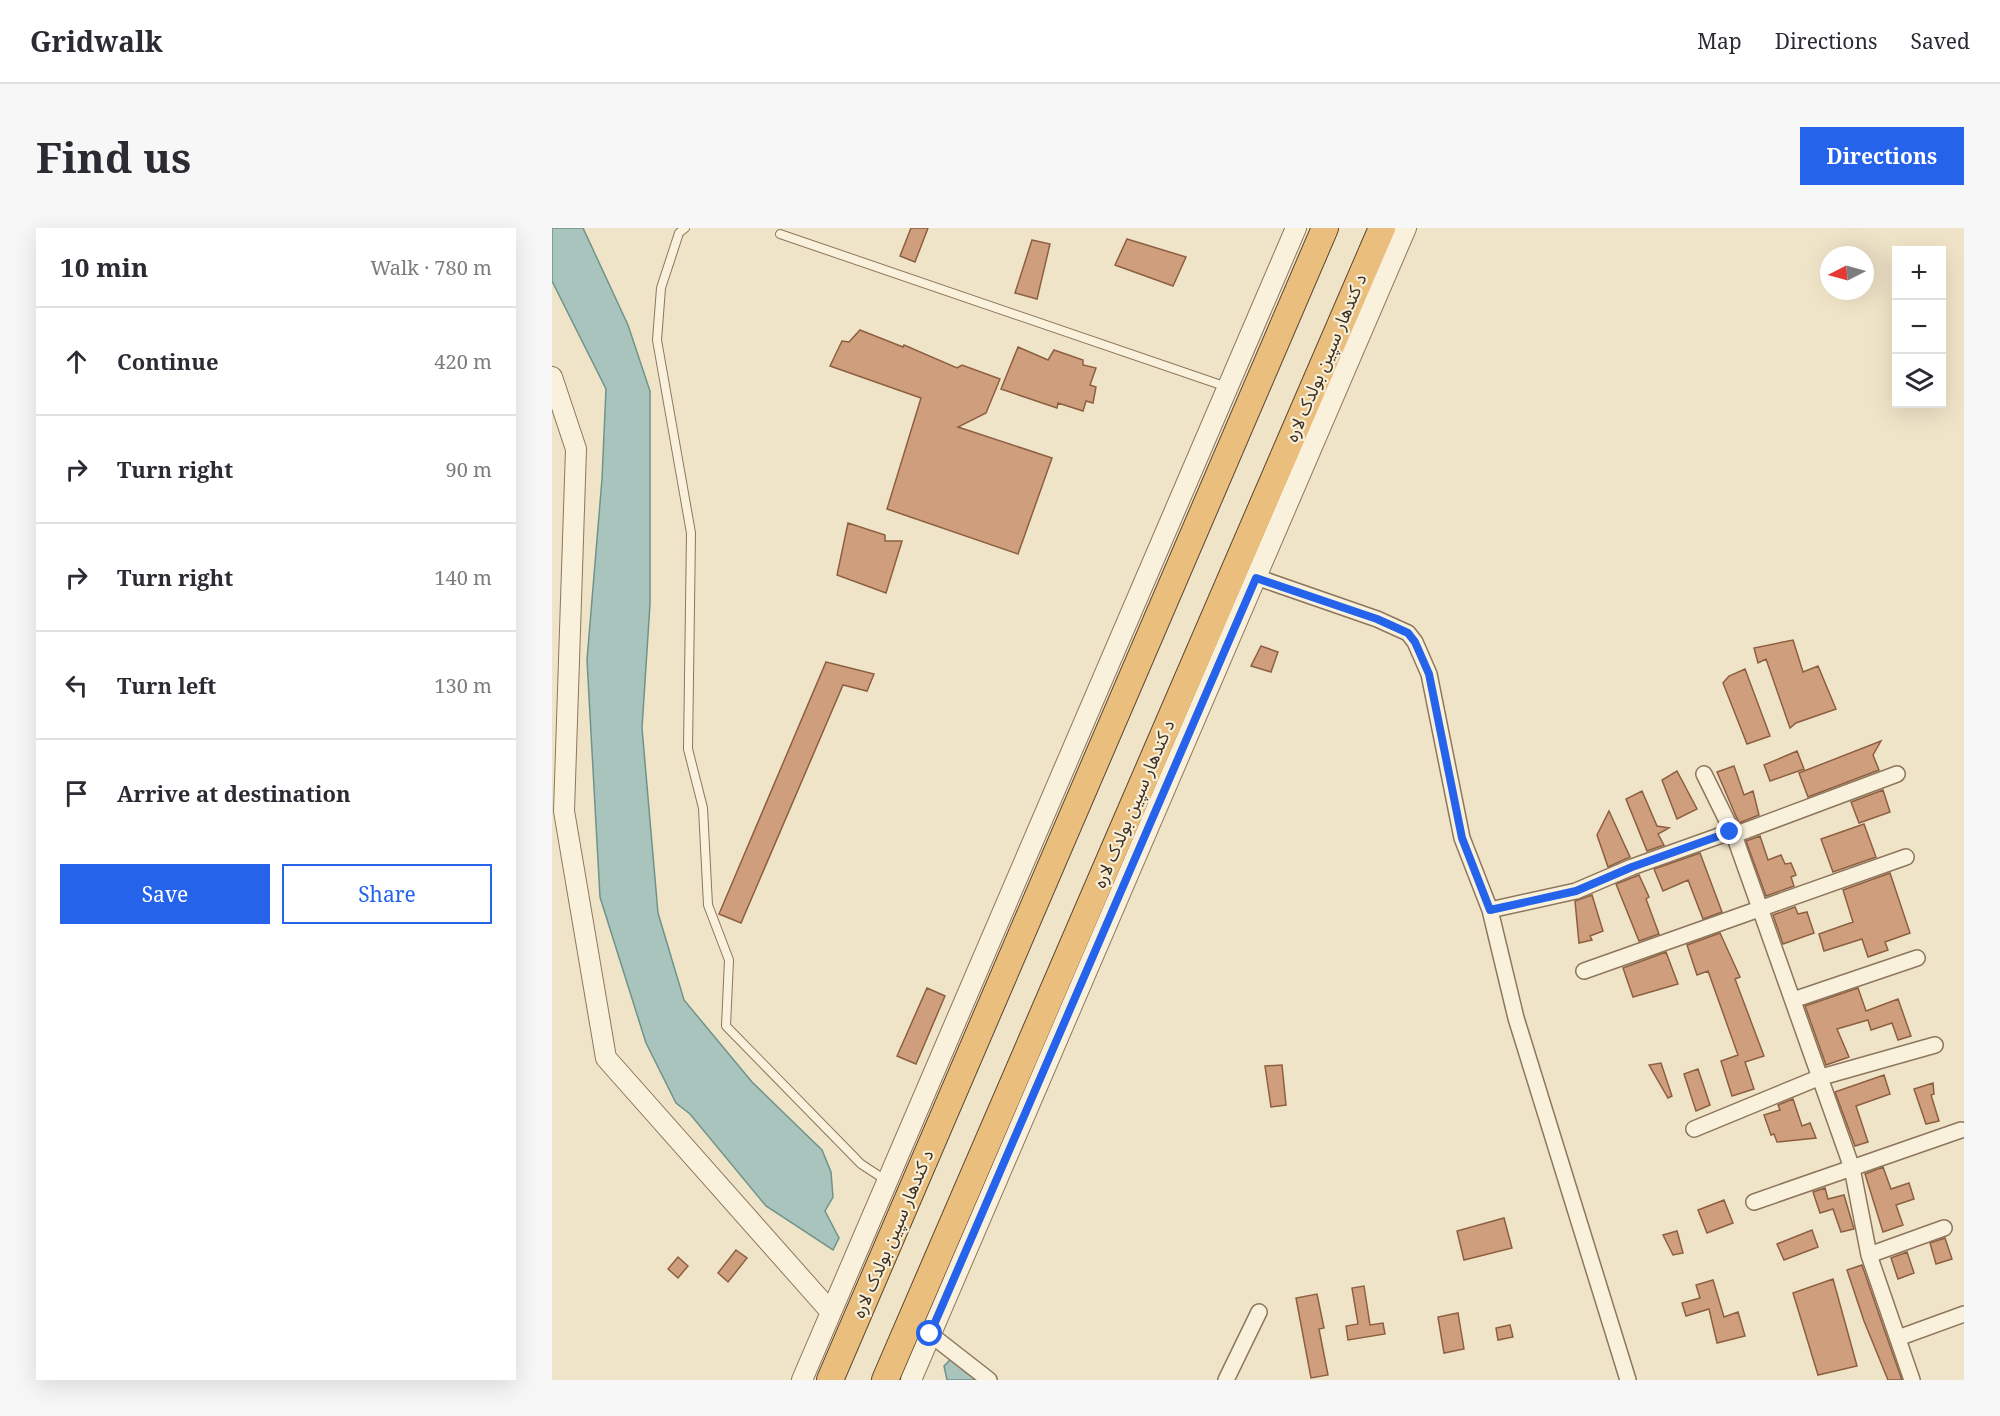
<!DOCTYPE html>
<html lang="en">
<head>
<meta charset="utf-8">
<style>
  body { margin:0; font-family:"Noto Serif","Noto Sans Arabic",serif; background:#f7f7f7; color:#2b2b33 }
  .controls { position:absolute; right:18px; top:18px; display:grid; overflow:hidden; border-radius:0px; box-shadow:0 6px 24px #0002 }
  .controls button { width:54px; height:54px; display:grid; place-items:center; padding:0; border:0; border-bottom:2px solid #e1e1e2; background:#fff; color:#2b2b33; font:30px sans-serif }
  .compass { position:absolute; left:1268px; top:18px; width:54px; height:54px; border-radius:50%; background:#fff; box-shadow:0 6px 24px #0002; rotate:264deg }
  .stop { position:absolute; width:18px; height:18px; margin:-14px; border:4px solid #2563eb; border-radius:50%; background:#fff }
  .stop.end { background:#2563eb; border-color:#fff; box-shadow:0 2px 6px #0008 }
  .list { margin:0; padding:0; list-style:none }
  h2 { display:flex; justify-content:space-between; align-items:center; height:78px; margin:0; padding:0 24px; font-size:26px }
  h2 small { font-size:20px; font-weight:400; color:#7c7c81 }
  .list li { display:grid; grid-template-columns:39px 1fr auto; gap:18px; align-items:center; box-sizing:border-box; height:108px; padding:0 24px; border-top:2px solid #e1e1e2 }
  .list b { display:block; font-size:22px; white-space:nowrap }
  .list em { font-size:20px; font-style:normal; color:#7c7c81 }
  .actions { display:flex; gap:12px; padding:18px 24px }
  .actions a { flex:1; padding:14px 0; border:2px solid #2563eb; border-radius:0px; text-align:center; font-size:21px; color:#2563eb }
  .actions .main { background:#2563eb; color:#fff }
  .icon { flex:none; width:33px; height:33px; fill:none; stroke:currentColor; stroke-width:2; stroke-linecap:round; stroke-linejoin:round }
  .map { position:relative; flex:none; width:1412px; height:1152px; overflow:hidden; border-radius:0px }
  header { display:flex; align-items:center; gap:36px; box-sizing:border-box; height:84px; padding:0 30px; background:#fff; border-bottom:2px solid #e1e1e2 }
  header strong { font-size:28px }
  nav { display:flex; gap:33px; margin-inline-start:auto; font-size:21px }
  .intro { display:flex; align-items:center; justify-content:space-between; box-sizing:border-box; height:144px; padding:0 36px }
  h1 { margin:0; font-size:42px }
  .button { padding:15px 27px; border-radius:0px; background:#2563eb; color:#fff; font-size:21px; font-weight:700 }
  main { display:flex; gap:36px; padding:0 36px }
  aside { flex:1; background:#fff; border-radius:0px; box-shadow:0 6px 24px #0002 }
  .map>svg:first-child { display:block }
</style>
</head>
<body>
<header>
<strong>Gridwalk</strong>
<nav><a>Map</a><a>Directions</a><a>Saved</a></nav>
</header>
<div class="intro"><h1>Find us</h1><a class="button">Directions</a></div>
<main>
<aside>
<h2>10 min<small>Walk · 780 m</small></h2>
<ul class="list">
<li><svg class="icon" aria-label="ahead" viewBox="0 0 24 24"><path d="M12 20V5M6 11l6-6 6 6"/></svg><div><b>Continue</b></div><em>420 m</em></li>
<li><svg class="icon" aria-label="right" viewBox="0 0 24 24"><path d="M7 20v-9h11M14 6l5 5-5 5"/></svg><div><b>Turn right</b></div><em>90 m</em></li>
<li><svg class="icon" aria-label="right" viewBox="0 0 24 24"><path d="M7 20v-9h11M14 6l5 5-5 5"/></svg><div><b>Turn right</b></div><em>140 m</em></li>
<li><svg class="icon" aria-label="left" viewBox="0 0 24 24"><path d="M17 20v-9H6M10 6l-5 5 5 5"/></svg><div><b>Turn left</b></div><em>130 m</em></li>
<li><svg class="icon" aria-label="arrive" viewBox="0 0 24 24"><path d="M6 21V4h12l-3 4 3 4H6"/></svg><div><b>Arrive at destination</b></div></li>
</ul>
<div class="actions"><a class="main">Save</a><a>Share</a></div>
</aside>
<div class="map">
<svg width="1412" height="1152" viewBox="0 0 1412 1152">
  <rect width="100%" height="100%" fill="#f0e4c8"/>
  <path fill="#a9c4bc" stroke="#6f938a" stroke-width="1.5" d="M0 0H31L76 97 98 163V376L90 500 106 685 132 772 200 854 270 922 279 944 281 969 273 983 287 1010 281 1022 214 978 138 886 124 875 94 815 48 669 35 432 50 251 54 161 0 53Z
    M399 1131 426 1152H395L392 1138Z"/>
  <path fill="#cf9f7d" stroke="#8d5f41" stroke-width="1.5" d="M359 0H376L363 34 348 28Z
    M575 11 634 29 621 58 563 37Z
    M480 12 498 16 485 71 463 65Z
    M308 102 351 119 352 117 405 140 410 137 448 151 434 185 406 199 500 230 466 326 335 281 369 170 278 138 290 113 297 114Z
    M466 119 496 132 502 122 531 132V137L544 140 538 157 544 159 541 175 534 173 531 183 506 175 505 180 449 161Z
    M296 295 333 307V313H350L334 365 285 347Z
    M1241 412 1251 444 1266 438 1284 481 1244 495 1238 500 1214 431 1206 435 1202 420Z
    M709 418 726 424 719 444 699 438Z
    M274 434 322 446 315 463 291 457 189 695 167 686Z
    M1193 441 1218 508 1195 516 1171 455 1177 448Z
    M1329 513 1321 527 1327 542 1256 569 1247 545Z
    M1245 523 1252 541 1218 553 1212 537Z
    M1182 538 1192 567 1201 563 1207 587 1187 595 1165 544Z
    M1125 543 1145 581 1125 591 1110 552Z
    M1331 562 1338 584 1307 595 1299 574Z
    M1090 563 1105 598 1117 600 1106 606 1112 617 1095 623 1074 571Z
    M1057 583 1078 629 1056 639 1045 607Z
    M1312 596 1324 629 1281 644 1269 611Z
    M1208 608 1216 632 1229 627 1233 636 1239 635 1244 647 1239 649 1242 658 1214 668 1194 613Z
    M1148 625 1170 684 1151 691 1136 652 1111 663 1102 641Z
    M1338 645 1358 705 1333 714 1336 722 1316 729 1310 711 1272 723 1267 706 1301 694 1291 662Z
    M1087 647 1097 669 1094 671 1107 706 1087 713 1064 656Z
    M1040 667 1051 703 1038 708 1040 712 1027 715 1023 673Z
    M1243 679 1246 686 1255 684 1262 705 1231 716 1221 687Z
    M1168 705 1188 749 1183 751 1212 828 1193 834 1202 861 1180 868 1169 833 1186 827 1156 743 1145 747 1135 717Z
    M1114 724 1126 756 1081 769 1071 740Z
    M375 760 393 768 364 836 345 828Z
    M1306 760 1314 783 1346 771 1359 808 1346 812 1340 795 1319 802 1316 792 1285 801 1297 829 1274 837 1253 778Z
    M1109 835 1120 868 1116 870 1097 837Z
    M730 837 734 877 719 879 713 838Z
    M1146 841 1158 877 1144 883 1132 846Z
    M1332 847 1338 866 1304 878 1316 914 1303 918 1283 864Z
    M1381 855 1382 866 1379 867 1387 893 1374 896 1362 861Z
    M1241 871 1250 898 1258 895 1264 910 1225 914 1222 906 1219 907 1212 887 1228 882 1226 877Z
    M1331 939 1339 961 1357 955 1362 971 1344 977 1351 997 1331 1004 1313 946Z
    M1273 960 1276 971 1292 967 1302 1001 1289 1004 1281 981 1268 985 1261 964Z
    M1172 972 1181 995 1155 1005 1146 982Z
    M952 990 960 1020 912 1032 905 1003Z
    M1260 1002 1266 1019 1232 1032 1225 1016Z
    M1125 1003 1131 1025 1121 1027 1111 1007Z
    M1393 1010 1400 1031 1384 1036 1378 1015Z
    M184 1022 195 1030 176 1054 166 1045Z
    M1355 1024 1362 1045 1346 1051 1339 1030Z
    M126 1029 136 1038 126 1050 116 1041Z
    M1310 1037 1331 1098 1350 1152H1336L1312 1093 1295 1042Z
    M1281 1051 1305 1138 1266 1147 1241 1065Z
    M1161 1052 1172 1089 1186 1084 1193 1108 1165 1115 1157 1081 1134 1088 1130 1075 1148 1070 1144 1057Z
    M812 1058 818 1097 831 1095 833 1106 796 1112 794 1098 806 1096 800 1060Z
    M765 1066 772 1100 767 1101 776 1147 759 1150 744 1070Z
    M906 1085 912 1121 892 1125 886 1089Z
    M958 1097 961 1109 946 1112 944 1100Z"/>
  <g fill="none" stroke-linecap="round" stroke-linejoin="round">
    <defs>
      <path id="service" d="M133 0 127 5 109 60 105 112 139 305 136 521 151 580 156 677 177 732 174 798 309 936 335 953
        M228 6 675 159"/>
      <path id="minor" d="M704 349 825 391 856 405 863 414 877 446 910 610 938 682 964 790 1076 1152
        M1152 546 1182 607 1300 940 1317 1027 1360 1152
        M1182 607 1345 546
        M938 682 1024 663 1080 639 1178 604
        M1032 743 1354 629
        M1241 772 1365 730
        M1142 901 1266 850 1383 817
        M1202 974 1409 902
        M1317 1027 1392 1000
        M378 1106 437 1152
        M1346 1110 1412 1086
        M674 1152 707 1084"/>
      <path id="tertiary" d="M0 149 24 221 12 583 54 830 279 1084
        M250 1152 744 0
        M359 1152 854 0"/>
      <path id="trunk" d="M278 1152 773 0
        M333 1152 830 0"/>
    </defs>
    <use href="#service" stroke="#8d765c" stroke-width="10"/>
    <use href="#minor" stroke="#8d765c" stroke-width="18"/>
    <use href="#tertiary" stroke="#8d765c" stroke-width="22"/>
    <use href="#trunk" stroke="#5b4430" stroke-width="28"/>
    <use href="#service" stroke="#faf1dc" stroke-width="8"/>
    <use href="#minor" stroke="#faf1dc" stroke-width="15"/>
    <use href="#tertiary" stroke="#faf1dc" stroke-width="20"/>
    <use href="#trunk" stroke="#eabe7c" stroke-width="26"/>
  </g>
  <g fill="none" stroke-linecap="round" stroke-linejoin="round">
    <path stroke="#2563eb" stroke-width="8" d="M378 1106 704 350 825 391 856 405 863 414 877 446 910 610 938 682 1024 663 1080 639 1178 604"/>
  </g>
  <g text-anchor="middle" stroke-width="4.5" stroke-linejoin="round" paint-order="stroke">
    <g font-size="18" fill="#3d2e20" stroke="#f7eed8">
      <text transform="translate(774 130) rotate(-67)" y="6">د کندهار سپین بولدک لاره</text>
      <text transform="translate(582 576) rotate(-67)" y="6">د کندهار سپین بولدک لاره</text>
      <text transform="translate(341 1006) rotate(-67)" y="6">د کندهار سپین بولدک لاره</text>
    </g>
  </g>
</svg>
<div class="controls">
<button>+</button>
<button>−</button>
<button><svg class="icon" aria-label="layers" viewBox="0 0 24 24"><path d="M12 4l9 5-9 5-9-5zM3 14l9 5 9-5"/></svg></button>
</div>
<svg class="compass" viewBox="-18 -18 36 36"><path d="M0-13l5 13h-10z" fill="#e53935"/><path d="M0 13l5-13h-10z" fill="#7c7c81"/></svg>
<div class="stop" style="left:378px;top:1106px"></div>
<div class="stop end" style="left:1178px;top:604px"></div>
</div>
</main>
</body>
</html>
